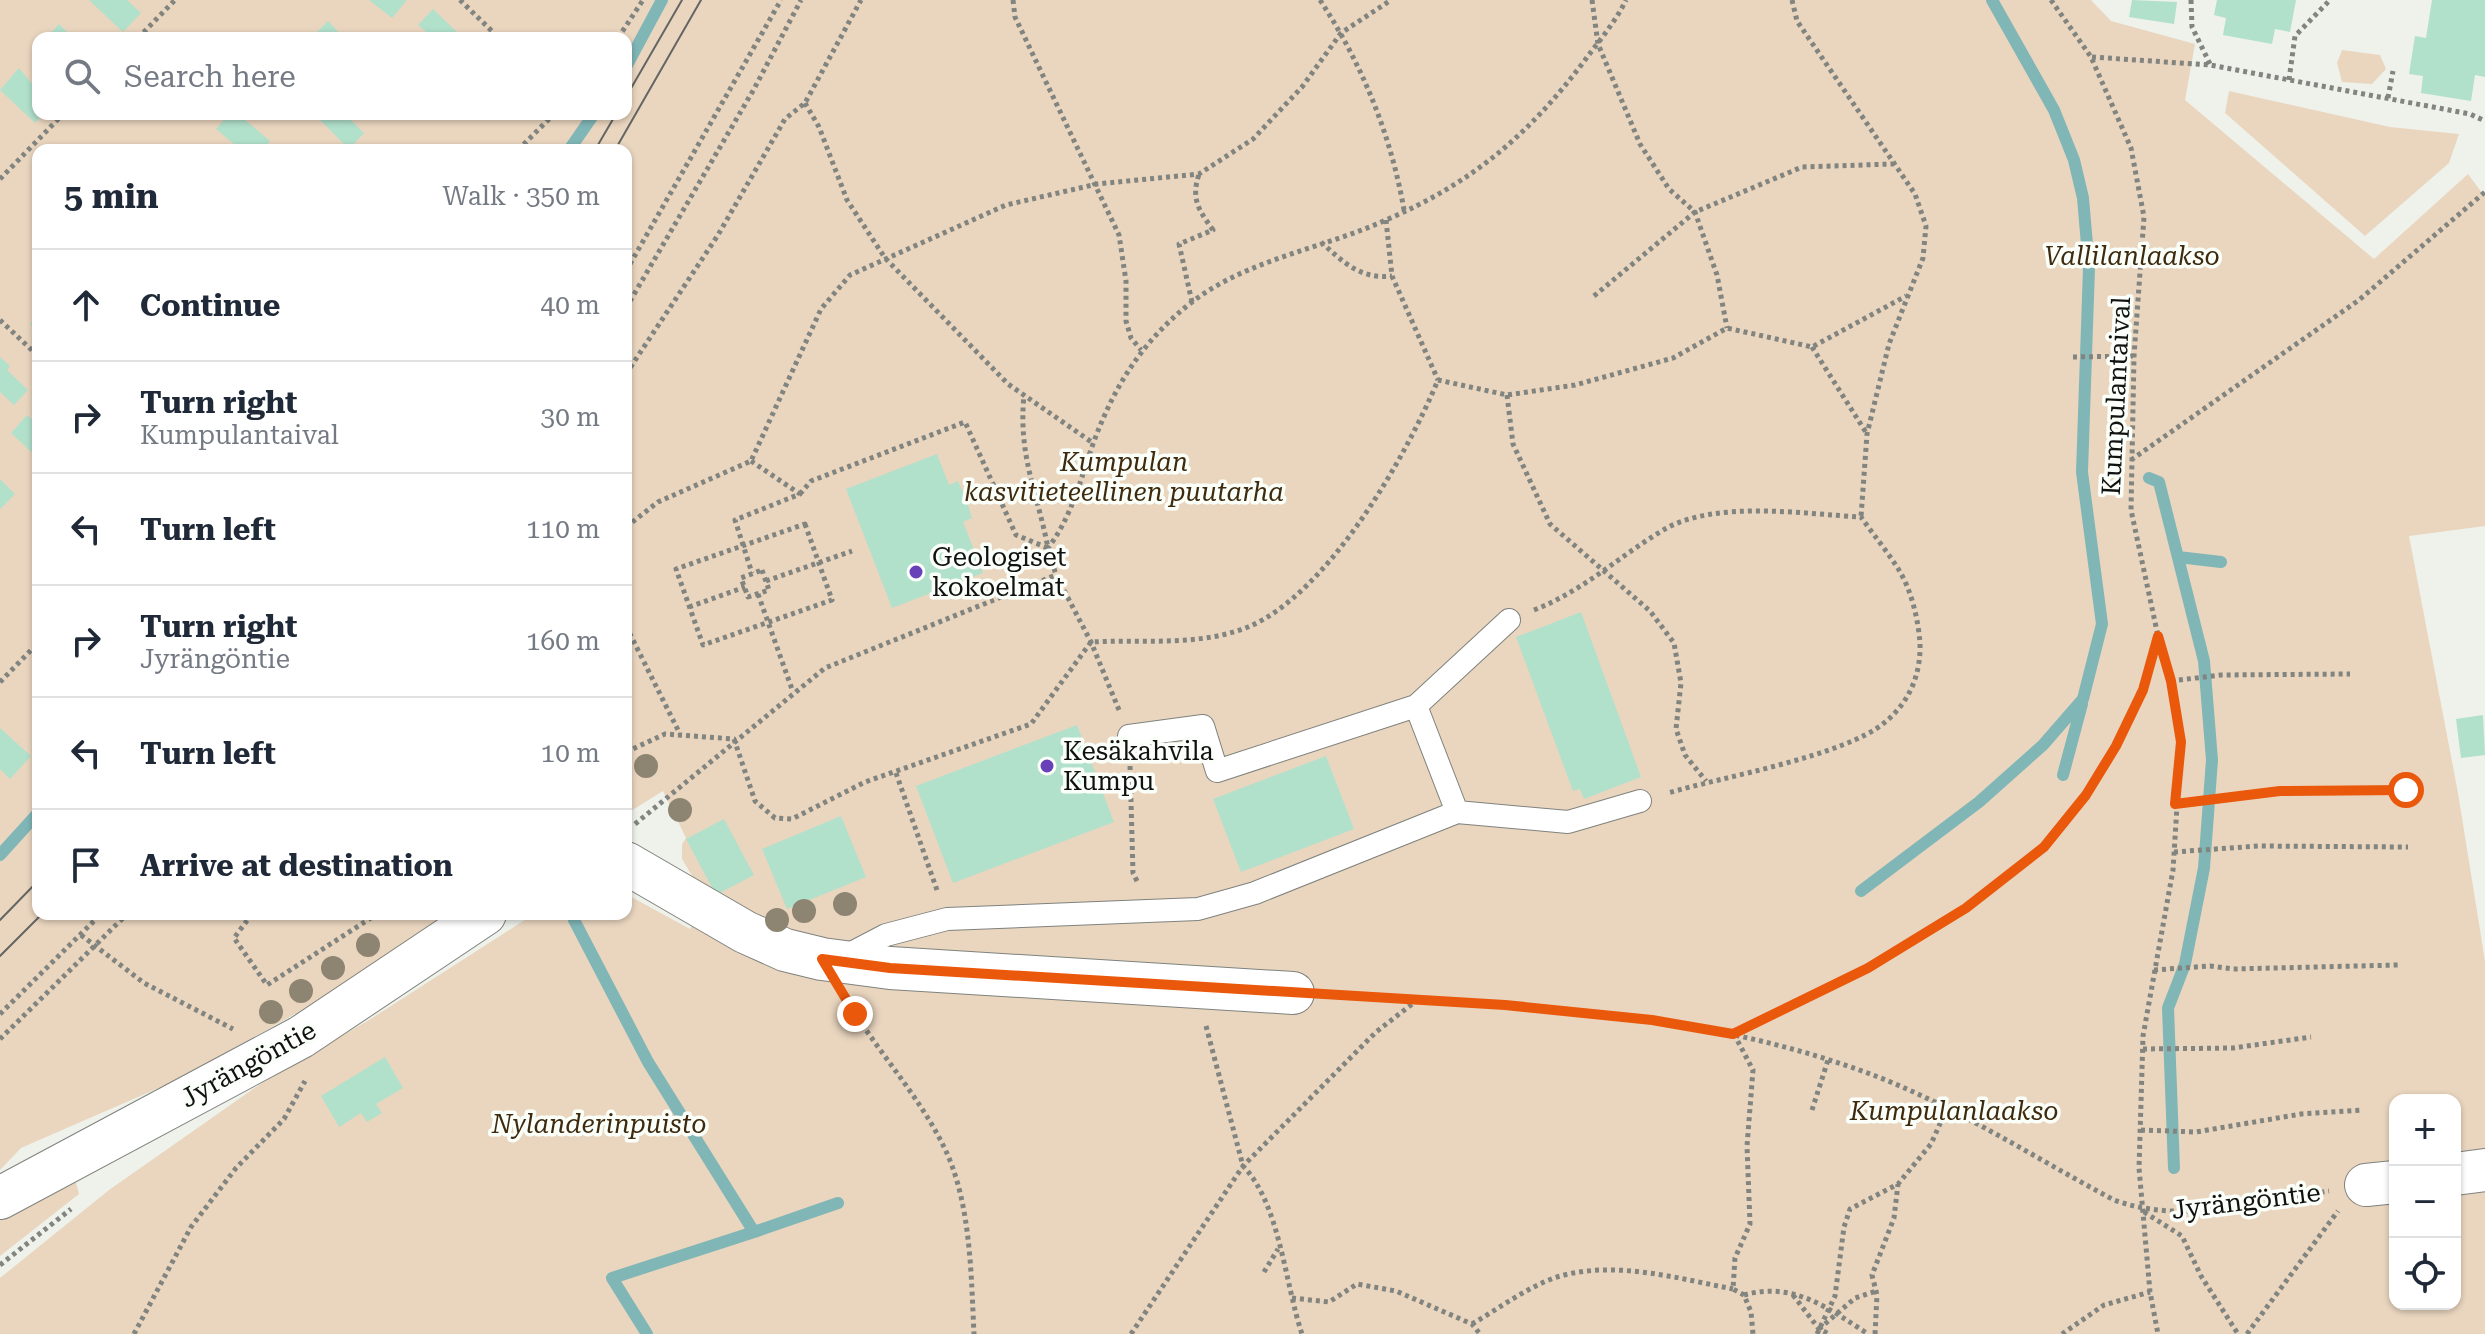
<!DOCTYPE html>
<html lang="en">
<head>
<meta charset="utf-8">
<style>
  body { margin:0; font-family:"Roboto Serif",serif; background:#f2f2f3; color:#1f2937 }
  .controls { position:absolute; right:24px; bottom:24px; display:grid; overflow:hidden; border-radius:16px; box-shadow:0 2px 6px #0004 }
  .controls button { width:72px; height:72px; display:grid; place-items:center; padding:0; border:0; border-bottom:2px solid #e0e1e3; background:#fff; color:#1f2937; font:40px sans-serif }
  .stop { position:absolute; width:24px; height:24px; margin:-18px; border:6px solid #ea580c; border-radius:50%; background:#fff }
  .stop.end { background:#ea580c; border-color:#fff; box-shadow:0 2px 8px #0008 }
  .list { margin:0; padding:0; list-style:none }
  h2 { display:flex; justify-content:space-between; align-items:center; height:104px; margin:0; padding:0 32px; font-size:34px }
  h2 small { font-size:26px; font-weight:400; color:#747a83 }
  .list li { display:grid; grid-template-columns:52px 1fr auto; gap:24px; align-items:center; box-sizing:border-box; height:112px; padding:0 32px; border-top:2px solid #e0e1e3 }
  .list b { display:block; font-size:30px; white-space:nowrap }
  .list p { margin:0; font-size:26px; white-space:nowrap; color:#747a83 }
  .list em { font-size:26px; font-style:normal; color:#747a83 }
  .icon { flex:none; width:44px; height:44px; fill:none; stroke:currentColor; stroke-width:2; stroke-linecap:round; stroke-linejoin:round }
  .map { position:relative; flex:none; width:2485px; height:1334px; overflow:hidden }
  .search { position:absolute; background:#fff; box-shadow:0 2px 6px #0004; left:32px; top:32px; width:600px; height:88px; display:flex; align-items:center; gap:20px; box-sizing:border-box; padding:0 28px; border-radius:16px; color:#747a83; font-size:30px }
  .panel { position:absolute; background:#fff; box-shadow:0 2px 6px #0004; left:32px; top:144px; width:600px; height:776px; border-radius:16px }
  .map>svg:first-child { display:block }
</style>
</head>
<body>
<div class="map">
<svg width="2485" height="1334" viewBox="0 0 2485 1334">
  <rect width="100%" height="100%" fill="#eef2eb"/>
  <path fill="#ead6bf" fill-rule="evenodd" d="M0 0H2091L2111 21 2195 44 2185 100 2374 259 2468 174 2485 197V526L2409 536 2458 793 2485 961V1334H0V1278L109 1190 266 1080 369 1020 534 914H626V894L690 929 707 901 682 859V844L686 838 663 791 626 814V150H38V914H470L301 1023 295 1014 177 1080 21 1148 0 1170ZM38 38H626V114H38ZM2395 1100H2455V1304H2395Z
    M2342 50 2380 55 2386 69 2372 84 2342 82 2337 63Z
    M2229 91 2390 127 2459 134 2449 163 2365 236 2225 113Z
    M75 1179 79 1194 0 1256V1213Z"/>
  <g fill="none" stroke-linecap="round" stroke-linejoin="round">
    <path stroke="#81b6b7" stroke-width="12" d="M626 67 662 0
      M569 150 594 114
      M2149 478 2159 482 2204 661 2212 760 2204 868 2185 964 2168 1008 2174 1168
      M2178 557 2221 562
      M2063 775 2082 704
      M0 855 38 813
      M1861 891 1979 802 2043 745 2083 699 2102 624 2082 472 2089 268 2083 198 2074 160 2054 110 1992 0
      M574 920 648 1062 754 1232 612 1278 647 1334
      M754 1232 838 1203"/>
  </g>
  <path fill="#b1e0cb" d="M89 0H127L141 13 123 32Z
    M369 0H407L392 18Z
    M2132 0 2177 2 2174 24 2129 17Z
    M2217 0H2296L2290 32 2275 29 2272 44 2223 35 2226 18 2214 15Z
    M2432 0H2485V77L2475 75 2471 101 2421 93 2423 76 2409 74 2415 36 2426 38Z
    M433 9 459 34 456 38H433L418 25Z
    M328 21 344 38H311Z
    M59 24 70 35 73 33 78 38H46Z
    M19 68 38 91V114H43L35 123 0 90Z
    M229 114H238L270 141 263 150H241L216 129Z
    M322 114H345L364 133 349 149 318 118Z
    M38 316V333L30 324Z
    M0 357 10 366 7 370 28 390 14 405 0 392Z
    M27 415 38 425V458L11 433Z
    M937 454 949 485 958 481 966 499 972 518 963 522 983 573 892 608 846 489Z
    M0 479 15 494 0 509Z
    M1581 612 1641 777 1584 799 1580 789 1573 791 1516 637Z
    M2483 715 2485 755 2461 758 2456 719Z
    M1077 725 1114 822 953 883 916 786Z
    M0 728 31 756 10 779 0 769Z
    M1326 756 1354 829 1241 872 1213 799Z
    M841 816 866 877 787 909 762 849Z
    M724 819 754 875 716 895 686 839Z
    M385 1057 403 1088 376 1104 382 1113 367 1122 361 1113 339 1127 321 1096Z"/>
  <g fill="none" stroke-linecap="round" stroke-linejoin="round">
    <defs>
      <path id="service" d="M1416 706 1457 812
        M1129 736 1203 726 1217 771 1416 706 1509 620
        M842 958 886 935 947 919 1198 909 1255 893 1457 812 1568 822 1640 801"/>
      <path id="minor" d="M626 863 745 932 785 950 822 959 890 968 1293 993
        M2455 1174 2485 1170
        M2366 1185 2395 1182
        M0 1198 301 1037 485 914"/>
    </defs>
    <use href="#service" stroke="#7f827d" stroke-width="24"/>
    <use href="#minor" stroke="#7f827d" stroke-width="44"/>
    <path stroke="#81847f" stroke-width="5" stroke-dasharray="4 4" stroke-linecap="butt" d="M460 0 499 38
      M1013 0 1015 17 1119 235 1126 281V321L1131 338 1141 350
      M1320 0C1362 64 1391 135 1404 210
      M1592 0 1598 44 1640 144 1669 189 1695 212 1717 275 1727 328
      M1792 0 1797 21 1915 194 1926 226 1923 258 1889 344 1867 434 1861 517
      M2051 0 2091 57 2131 148 2144 217 2134 356 2131 510 2158 636 2171 681 2181 742 2173 870 2143 1036 2139 1168 2150 1292 2158 1334
      M2191 0 2192 27 2210 64
      M138 38 175 0
      M618 38 643 0
      M2092 57 2210 65 2470 114 2485 121
      M2289 80 2295 36 2330 0
      M2388 98 2393 71
      M805 103 819 127 847 200 885 258 1008 384 1093 443
      M518 150 554 114
      M0 179 63 114
      M1386 220 1392 276 1438 380
      M1321 242C1343 262 1361 280 1392 276
      M626 271 781 0
      M1594 296 1695 212 1802 167 1893 164
      M1192 302 1179 244 1213 230C1198 209 1191 199 1199 174
      M626 308 754 89 801 0
      M0 320 38 356
      M1812 347 1867 434
      M2073 357 2134 356
      M626 374 718 235 785 119 805 103 861 0
      M1507 395 1513 444 1550 524 1650 611 1674 643 1681 683 1676 729 1685 755 1706 781
      M2131 460 2359 300 2485 192
      M751 461 800 494 735 520 752 573
      M800 494 811 481 965 422 1016 535 1048 548C1037 491 1018 456 1024 395
      M805 524 832 600 703 645 676 569Z
      M626 527 658 502 751 461 821 309 850 275 1006 205 1097 184 1199 174 1253 139 1302 87 1341 33 1391 0
      M762 570 769 590 748 597 741 578Z
      M766 581 852 551
      M758 594 793 692
      M689 607 745 587
      M1534 610C1585 590 1619 556 1665 529 1716 500 1804 514 1861 517 1873 534 1886 550 1897 567 1911 588 1918 618 1920 643 1921 675 1909 703 1884 723 1844 756 1722 777 1668 793
      M626 626 680 734
      M2171 681 2221 675 2350 674
      M0 682 38 643
      M1119 710 1091 642 1056 575 1048 548C1072 516 1080 481 1093 444 1114 386 1143 340 1192 302 1248 259 1322 249 1386 220 1472 183 1529 135 1585 60 1599 41 1616 21 1626 0
      M626 752 665 734 734 739 755 801 775 818 792 819 865 782 1031 724 1091 642C1143 639 1198 647 1248 627 1328 594 1406 457 1438 380L1507 395 1575 385 1673 358 1727 328 1812 347 1906 296
      M1130 766 1133 873 1138 883
      M896 773 938 893
      M2175 804 2280 791 2406 790
      M635 824 825 668 1056 575
      M2174 852 2258 846 2408 847
      M252 914 234 938 267 985 377 914
      M81 935 144 983 233 1029
      M2154 970 2210 966 2233 969 2398 965
      M1330 995C1511 1004 1700 1010 1873 1075 1957 1107 2035 1158 2114 1200 2182 1225 2260 1202 2329 1191
      M849 1004C879 1053 919 1096 944 1147 971 1202 971 1274 974 1334
      M0 1014 101 914
      M1206 1026 1243 1166C1280 1204 1285 1284 1302 1334
      M1733 1034C1825 989 1917 946 1998 883 2014 871 2032 859 2046 845 2100 785 2136 714 2158 637
      M1734 1034 1753 1070 1747 1146 1750 1224 1735 1258 1733 1289 1744 1295 1751 1312 1753 1334
      M0 1039 127 914
      M2143 1049 2233 1048 2311 1037
      M1812 1110 1828 1060
      M2141 1130 2196 1132 2301 1114 2362 1110
      M2144 1212 2182 1236 2201 1276 2238 1334
      M0 1265 71 1209
      M1264 1272 1278 1249
      M1744 1295C1793 1281 1828 1308 1868 1334
      M1793 1295 1819 1329 1829 1334
      M1292 1298 1329 1302 1357 1284 1396 1291 1472 1324 1480 1334
      M1472 1324C1498 1309 1526 1288 1554 1278 1611 1259 1676 1278 1733 1289
      M1819 1329 1855 1298 1876 1291
      M134 1334 191 1227 236 1168 284 1119 305 1081
      M1131 1334 1243 1166 1376 1032 1416 1001
      M1817 1334 1835 1296 1844 1227 1850 1209 1898 1184 1931 1144 1947 1108
      M1875 1334 1877 1295 1872 1275 1894 1218 1898 1184
      M2062 1334 2104 1305 2150 1292
      M2247 1334 2338 1211"/>
    <use href="#service" stroke="#fff" stroke-width="22"/>
    <use href="#minor" stroke="#fff" stroke-width="42"/>
    <path stroke="#646663" stroke-width="2" d="M626 97 682 0
      M595 150 616 114
      M615 150 701 0
      M0 920 38 881
      M0 956 42 914"/>
  </g>
  <g fill="#8d8471">
    <circle cx="646" cy="766" r="12"/>
    <circle cx="680" cy="810" r="12"/>
    <circle cx="845" cy="904" r="12"/>
    <circle cx="804" cy="911" r="12"/>
    <circle cx="777" cy="920" r="12"/>
    <circle cx="368" cy="945" r="12"/>
    <circle cx="333" cy="968" r="12"/>
    <circle cx="301" cy="991" r="12"/>
    <circle cx="271" cy="1012" r="12"/>
  </g>
  <g fill="none" stroke-linecap="round" stroke-linejoin="round">
    <path stroke="#ea580c" stroke-width="10" d="M855 1014 822 959 890 968 1505 1005 1652 1020 1733 1034 1868 968 1966 908 2044 847 2086 795 2116 746 2143 690 2158 636 2171 681 2181 742 2175 804 2280 791 2406 790"/>
  </g>
  <g fill="#6841b9" stroke="#fbfff9" stroke-width="3">
    <circle cx="916" cy="572" r="8"/>
    <circle cx="1047" cy="766" r="8"/>
  </g>
  <g text-anchor="middle" stroke-width="7" stroke-linejoin="round" paint-order="stroke">
    <g font-size="26" font-style="italic" fill="#3e2a0e" stroke="#fbfff9">
      <text x="2132" y="265">Vallilanlaakso</text>
      <text x="1124" y="471">Kumpulan<tspan x="1124" dy="30">kasvitieteellinen puutarha</tspan></text>
      <text x="1954" y="1120">Kumpulanlaakso</text>
      <text x="599" y="1133">Nylanderinpuisto</text>
    </g>
    <g font-size="26" fill="#101210" stroke="#fbfff9">
      <text transform="translate(2116 396) rotate(-87)" y="9">Kumpulantaival</text>
      <text transform="translate(248 1064) rotate(-29)" y="9">Jyrängöntie</text>
      <text transform="translate(2246 1201) rotate(-7)" y="9">Jyrängöntie</text>
    </g>
    <g font-size="26" fill="#101210" stroke="#fbfff9" text-anchor="start">
      <text x="932" y="566">Geologiset<tspan x="932" dy="30">kokoelmat</tspan></text>
      <text x="1063" y="760">Kesäkahvila<tspan x="1063" dy="30">Kumpu</tspan></text>
    </g>
  </g>
</svg>
<div class="controls">
<button>+</button>
<button>−</button>
<button><svg class="icon" aria-label="locate" viewBox="0 0 24 24"><circle cx="12" cy="12" r="6"/><path d="M12 2v4M12 18v4M2 12h4M18 12h4"/></svg></button>
</div>
<div class="stop" style="left:2406px;top:790px"></div>
<div class="stop end" style="left:855px;top:1014px"></div>
<div class="search"><svg class="icon" aria-label="search" viewBox="0 0 24 24"><circle cx="10" cy="10" r="6"/><path d="M15 15l6 6"/></svg>Search here</div>
<section class="panel">
<h2>5 min<small>Walk · 350 m</small></h2>
<ul class="list">
<li><svg class="icon" aria-label="ahead" viewBox="0 0 24 24"><path d="M12 20V5M6 11l6-6 6 6"/></svg><div><b>Continue</b></div><em>40 m</em></li>
<li><svg class="icon" aria-label="right" viewBox="0 0 24 24"><path d="M7 20v-9h11M14 6l5 5-5 5"/></svg><div><b>Turn right</b><p>Kumpulantaival</p></div><em>30 m</em></li>
<li><svg class="icon" aria-label="left" viewBox="0 0 24 24"><path d="M17 20v-9H6M10 6l-5 5 5 5"/></svg><div><b>Turn left</b></div><em>110 m</em></li>
<li><svg class="icon" aria-label="right" viewBox="0 0 24 24"><path d="M7 20v-9h11M14 6l5 5-5 5"/></svg><div><b>Turn right</b><p>Jyrängöntie</p></div><em>160 m</em></li>
<li><svg class="icon" aria-label="left" viewBox="0 0 24 24"><path d="M17 20v-9H6M10 6l-5 5 5 5"/></svg><div><b>Turn left</b></div><em>10 m</em></li>
<li><svg class="icon" aria-label="arrive" viewBox="0 0 24 24"><path d="M6 21V4h12l-3 4 3 4H6"/></svg><div><b>Arrive at destination</b></div></li>
</ul>
</section>
</div>
</body>
</html>
